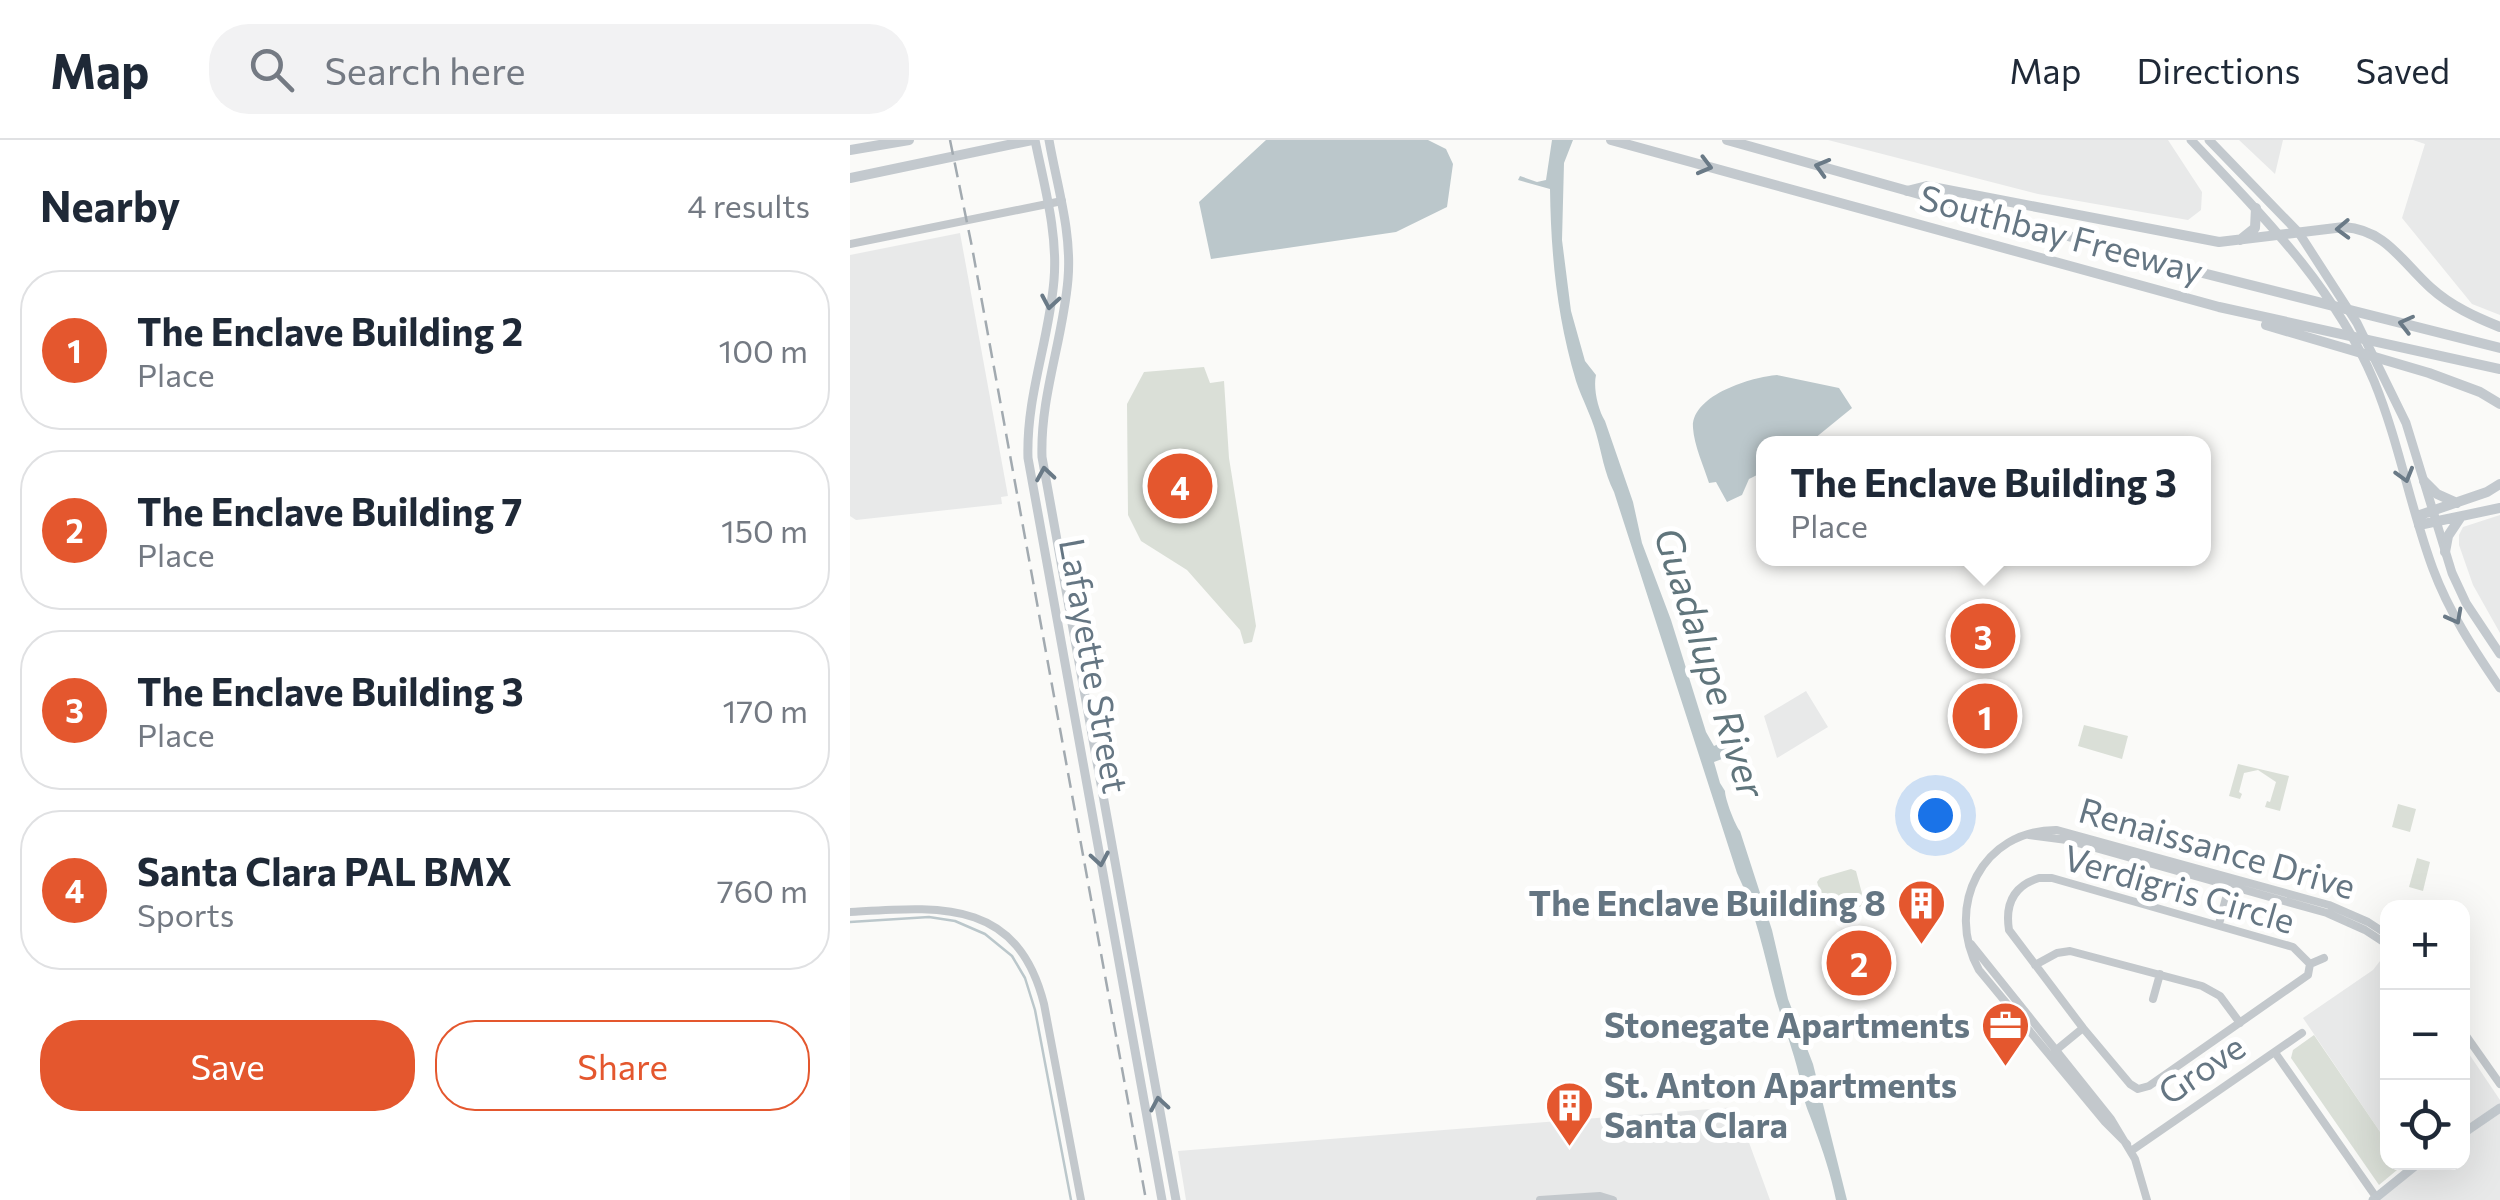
<!DOCTYPE html>
<html lang="en">
<head>
<meta charset="utf-8">
<style>
  body { margin:0; font-family:Commissioner,sans-serif; background:#f2f2f3; color:#1f2937 }
  .controls { position:absolute; right:30px; bottom:30px; display:grid; overflow:hidden; border-radius:20px; box-shadow:0 10px 40px #0002 }
  .controls button { width:90px; height:90px; display:grid; place-items:center; padding:0; border:0; border-bottom:2px solid #e0e1e3; background:#fff; color:#1f2937; font:50px sans-serif }
  .you { position:absolute; left:1085px; top:675px; width:35px; height:35px; margin:-25px; border:8px solid #fff; border-radius:50%; background:#1a73e8; box-shadow:0 0 0 15px #1a73e833 }
  .badge { display:grid; place-items:center; width:65px; height:65px; border-radius:50%; background:#e4572e; color:#fff; font-size:32px; font-weight:700 }
  .pin { position:absolute; translate:-50% -50%; border:5px solid #fff; box-shadow:0 2px 10px #0006 }
  .popup { position:absolute; left:906px; top:296px; width:455px; height:130px; box-sizing:border-box; display:grid; place-content:center; border-radius:20px; background:#fff; filter:drop-shadow(0 2px 8px #0005); font-size:32px; white-space:nowrap; color:#747a83 }
  .popup b { font-size:38px; color:#1f2937 }
  .popup::after { content:''; position:absolute; left:50%; top:100%; margin-left:-20px; border:20px solid transparent; border-top-color:#fff }
  .list { margin:0; padding:0; list-style:none }
  h2 { display:flex; justify-content:space-between; align-items:center; height:130px; margin:0; padding:0 40px; font-size:42px }
  h2 small { font-size:32px; font-weight:400; color:#747a83 }
  .list li { display:grid; grid-template-columns:65px 1fr auto; gap:30px; align-items:center; box-sizing:border-box; height:160px; margin:0 20px 20px; padding:0 20px; border:2px solid #e0e1e3; border-radius:40px }
  .list b { display:block; font-size:38px; white-space:nowrap }
  .list p { margin:0; font-size:32px; white-space:nowrap; color:#747a83 }
  .list em { font-size:32px; font-style:normal; color:#747a83 }
  .actions { display:flex; gap:20px; padding:30px 40px }
  .actions a { flex:1; padding:22px 0; border:2px solid #e4572e; border-radius:40px; text-align:center; font-size:35px; color:#e4572e }
  .actions .main { background:#e4572e; color:#fff }
  .icon { flex:none; width:55px; height:55px; fill:none; stroke:currentColor; stroke-width:2; stroke-linecap:round; stroke-linejoin:round }
  .map { position:relative; flex:none; width:1650px; height:1060px; overflow:hidden }
  header { display:flex; align-items:center; gap:60px; box-sizing:border-box; height:140px; padding:0 50px; background:#fff; border-bottom:2px solid #e0e1e3 }
  header strong { font-size:48px }
  nav { display:flex; gap:55px; margin-inline-start:auto; font-size:35px }
  .search { width:700px; height:90px; background:#f2f2f3; display:flex; align-items:center; gap:25px; box-sizing:border-box; padding:0 35px; border-radius:40px; color:#747a83; font-size:38px }
  main { display:flex }
  aside { flex:1; background:#fff }
  .map>svg:first-child { display:block }
</style>
</head>
<body>
<header>
<strong>Map</strong>
<div class="search"><svg class="icon" aria-label="search" viewBox="0 0 24 24"><circle cx="10" cy="10" r="6"/><path d="M15 15l6 6"/></svg>Search here</div>
<nav><a>Map</a><a>Directions</a><a>Saved</a></nav>
</header>
<main>
<aside>
<h2>Nearby<small>4 results</small></h2>
<ul class="list">
<li><span class="badge">1</span><div><b>The Enclave Building 2</b><p>Place</p></div><em>100 m</em></li>
<li><span class="badge">2</span><div><b>The Enclave Building 7</b><p>Place</p></div><em>150 m</em></li>
<li><span class="badge">3</span><div><b>The Enclave Building 3</b><p>Place</p></div><em>170 m</em></li>
<li><span class="badge">4</span><div><b>Santa Clara PAL BMX</b><p>Sports</p></div><em>760 m</em></li>
</ul>
<div class="actions"><a class="main">Save</a><a>Share</a></div>
</aside>
<div class="map">
<svg width="1650" height="1060" viewBox="0 0 1650 1060">
  <rect width="100%" height="100%" fill="#fafaf8"/>
  <path fill="#e8e9e9" d="M978 0H1318L1352 52 1351 70 1338 80 1188 54Z
    M1389 0H1433L1425 34Z
    M1563 0H1650V175L1622 164 1552 78 1575 4Z
    M110 93 158 356 151 357 152 364 6 380 0 376V115Z
    M1650 375V493L1623 445 1609 405V395L1613 387Z
    M956 551 978 587 927 618 914 576Z
    M1537 812V1002L1453 878 1523 830Z
    M1613 905 1650 960V1060H1523L1558 1031 1552 1023 1612 1022Z
    M886 967 920 1060H336L328 1011Z"/>
  <path fill="#dadfd7" d="M354 227 360 243 374 241 379 318 406 486 402 502 394 504 390 490 337 430 291 401 278 375 277 264 294 232Z
    M1234 585 1278 596 1272 619 1228 606Z
    M1388 624 1439 636 1430 671 1415 667 1417 661 1420 662 1426 642 1408 630 1394 633 1389 652 1392 654 1390 659 1379 656Z
    M1548 664 1566 669 1560 692 1542 687Z
    M1567 718 1580 722 1573 751 1559 747Z
    M1001 729 1006 731 1014 761 1012 766 981 776 977 774 967 742 970 738Z
    M1464 895 1537 1002 1538 1022 1553 1025 1529 1045 1441 918 1443 910Z"/>
  <path fill="#bbc7cb" d="M416 0H578L596 9 603 24 597 67 546 92 361 119 349 62Z
    M702 0H723L714 23 712 100 721 171 735 221 746 235C743 248 748 270 755 281L783 362 792 403 821 480 856 592 864 606 882 598V610L892 623 889 628 872 619 864 622 870 643 875 651C875 659 885 685 890 691L922 790 938 859 963 924 997 1060H986C981 1035 973 1011 964 987 961 977 956 968 954 958 948 923 935 890 925 856 914 814 906 772 887 733L764 352C754 332 752 314 746 293 741 275 732 259 726 241 707 177 701 116 700 49L668 40 670 36 687 42 696 40Z
    M927 235 989 248 1002 268 959 303 913 304V332L899 339 892 355 877 362 866 342 859 343C854 327 844 305 843 288 841 255 902 237 927 235Z"/>
  <g fill="none" stroke-linecap="round" stroke-linejoin="round">
    <path stroke="#bbc7cb" stroke-width="2.5" d="M0 782 79 777 105 781 135 794 162 816 175 838 185 870 221 1060"/>
    <path stroke="#c3c8cc" stroke-width="8" d="M0 104 212 61
      M1179 695 1217 700 1477 773 1515 790 1538 805
      M1189 738H1202L1443 807 1460 824 1458 835 1299 946 1288 949 1280 944 1233 888 1159 790C1155 765 1163 746 1189 738Z
      M0 772C88 767 167 757 194 864L231 1060
      M1369 784 1380 743
      M1121 804 1261 979 1285 1019 1297 1060
      M1460 824 1474 818
      M1185 825 1207 813 1220 811 1352 846 1370 856 1390 883
      M1303 859 1310 834
      M1612 890 1650 944
      M1205 911 1233 888
      M1426 914 1526 1057
      M1277 1004 1255 982 1129 830C1094 767 1132 689 1207 690L1479 765 1518 782 1538 795
      M1281 1011 1452 893
      M690 1060 750 1056 763 1060"/>
    <path stroke="#c3c9ce" stroke-width="9" d="M185 0C194 45 208 93 204 140 199 201 176 256 178 318L312 1060
      M199 0C207 46 222 92 218 139 213 200 190 256 192 317L326 1060
      M1341 0C1410 73 1484 146 1524 241 1549 302 1560 367 1583 429 1599 472 1624 510 1650 548
      M1359 0 1449 93 1507 183 1556 283 1602 433 1616 463 1650 514
      M1612 994 1650 968
      M1523 1060 1570 1022"/>
    <path stroke="#c3c9ce" stroke-width="10" d="M761 0 1369 167 1650 229
      M877 0 1325 126 1650 208
      M0 10 59 0
      M0 38 182 0
      M1057 51 1077 46 1369 102 1494 87C1536 90 1552 122 1581 148 1601 166 1625 177 1650 187
      M1390 100 1405 88 1406 68
      M1416 185 1579 233 1630 252 1650 264
      M1574 341 1587 354 1607 363
      M1567 376 1637 352 1650 344
      M1569 385 1650 368
      M1595 412 1598 396 1610 378"/>
    <path stroke="#a2aab0" stroke-width="2.5" stroke-dasharray="15 8" stroke-linecap="butt" d="M100 0 122 107 296 1060"/>
  </g>
  <defs><path id="oneway-chevron" d="M-2-3.5L2.5 0L-2 3.5" fill="none" stroke-width="1.6" stroke-linecap="round" stroke-linejoin="round" transform="scale(2.5)"/></defs>
  <g stroke="#6a7a87">
    <use href="#oneway-chevron" transform="translate(855 26) rotate(15)"/>
    <use href="#oneway-chevron" transform="translate(972 27) rotate(-164)"/>
    <use href="#oneway-chevron" transform="translate(1493 89) rotate(178)"/>
    <use href="#oneway-chevron" transform="translate(200 162) rotate(100)"/>
    <use href="#oneway-chevron" transform="translate(1556 184) rotate(-166)"/>
    <use href="#oneway-chevron" transform="translate(195 334) rotate(-99)"/>
    <use href="#oneway-chevron" transform="translate(1555 335) rotate(74)"/>
    <use href="#oneway-chevron" transform="translate(1605 477) rotate(62)"/>
    <use href="#oneway-chevron" transform="translate(250 719) rotate(80)"/>
    <use href="#oneway-chevron" transform="translate(309 964) rotate(-100)"/>
  </g>
  <defs>
    <symbol id="building-pin" viewBox="-11 -11 22 30"><path d="M0 17L-7.5 6A9.5 9.5 0 1 1 7.5 6Z" fill="#e4572e" stroke="#fff"/><path d="M-4-6H4V6H1V3H-1V6H-4ZM-2.5-4.3h1.7v1.8h-1.7ZM.8-4.3h1.7v1.8H.8ZM-2.5-1h1.7V.8h-1.7ZM.8-1h1.7V.8H.8Z" fill="#fff"/></symbol>
    <symbol id="office-pin" viewBox="-11 -11 22 30"><path d="M0 17L-7.5 6A9.5 9.5 0 1 1 7.5 6Z" fill="#e4572e" stroke="#fff"/><path d="M-6-3h4V-5.5h4V-3h4V5H-6ZM-1-4.5V-3h2v-1.5ZM-6 0V1H6V0Z" fill="#fff"/></symbol>
  </defs>
  <g fill-rule="evenodd">
    <use href="#building-pin" x="1044" y="736" width="55" height="75"/>
    <use href="#office-pin" x="1128" y="858" width="55" height="75"/>
    <use href="#building-pin" x="692" y="938" width="55" height="75"/>
  </g>
  <g text-anchor="middle" stroke-width="10" stroke-linejoin="round" paint-order="stroke">
    <g font-size="35" fill="#657683" stroke="#fff">
      <text transform="translate(1211 95) rotate(15)" y="12">Southbay Freeway</text>
      <text transform="translate(243 526) rotate(80)" y="12">Lafayette Street</text>
      <text transform="translate(1367 709) rotate(16)" y="12">Renaissance Drive</text>
      <text transform="translate(1329 750) rotate(16)" y="12">Verdigris Circle</text>
      <text transform="translate(1352 930) rotate(-34)" y="12">Grove</text>
    </g>
    <g font-size="35" font-weight="bold" fill="#657683" stroke="#fff" text-anchor="end">
      <text x="1036" y="776">The Enclave Building 8</text>
      <text x="1120" y="898">Stonegate Apartments</text>
      <text x="754" y="958" text-anchor="start">St. Anton Apartments<tspan x="754" dy="40">Santa Clara</tspan></text>
    </g>
    <g font-size="38" font-style="italic" fill="#60757c" stroke="#fff">
      <text transform="translate(859 523) rotate(72)" y="13">Guadalupe River</text>
    </g>
  </g>
</svg>
<div class="controls">
<button>+</button>
<button>−</button>
<button><svg class="icon" aria-label="locate" viewBox="0 0 24 24"><circle cx="12" cy="12" r="6"/><path d="M12 2v4M12 18v4M2 12h4M18 12h4"/></svg></button>
</div>
<div class="you"></div>
<div class="pin badge" style="left:1135px;top:576px">1</div>
<div class="pin badge" style="left:1009px;top:823px">2</div>
<div class="pin badge" style="left:1133px;top:496px">3</div>
<div class="popup"><b>The Enclave Building 3</b>Place</div>
<div class="pin badge" style="left:330px;top:346px">4</div>
</div>
</main>
</body>
</html>
